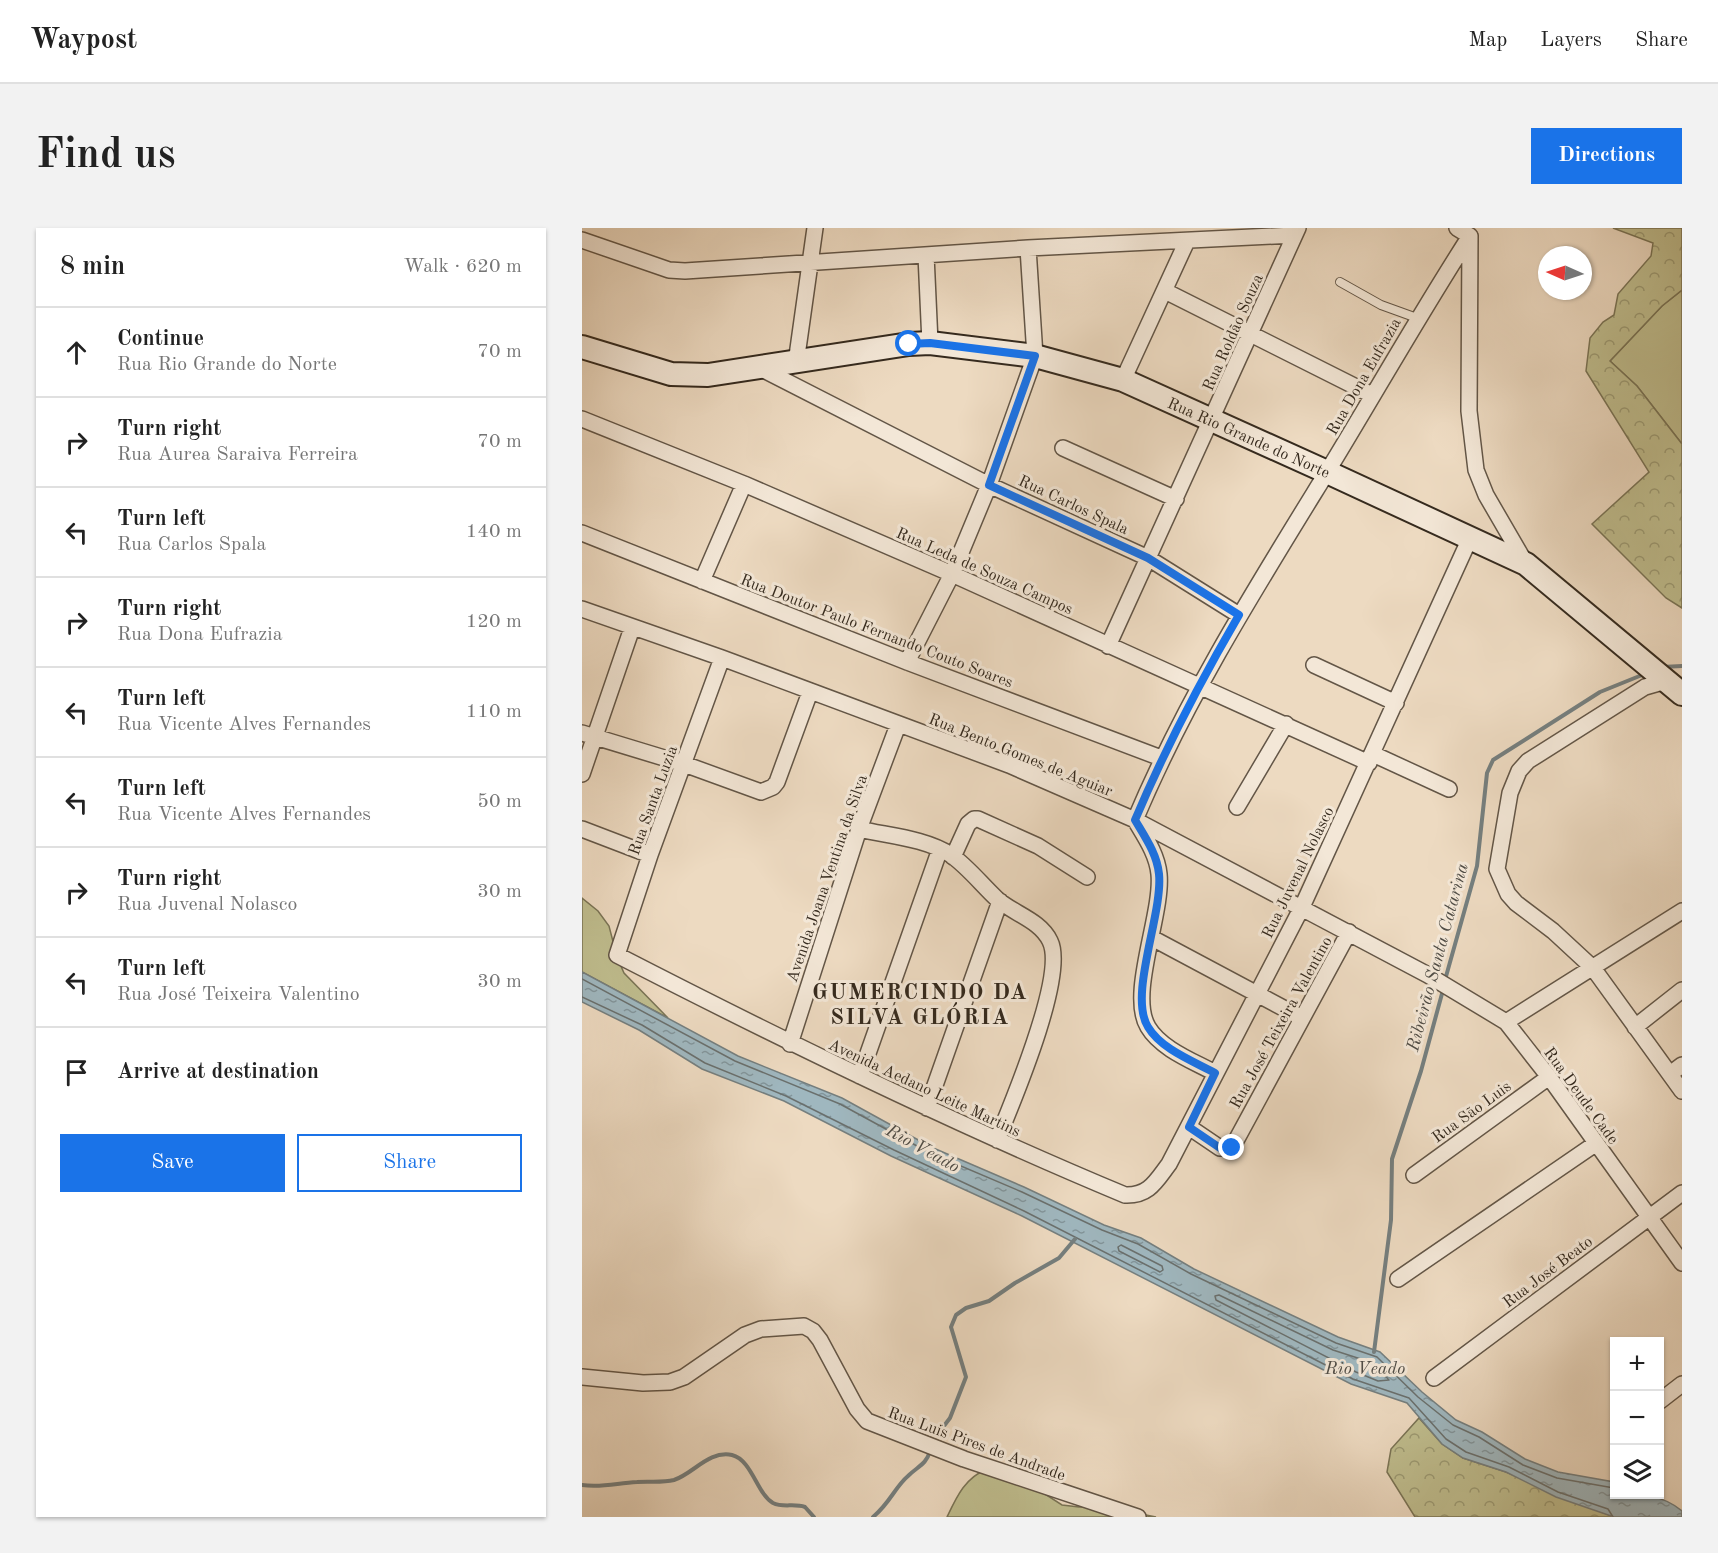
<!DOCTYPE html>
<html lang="en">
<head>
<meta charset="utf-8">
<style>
  body { margin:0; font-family:"Old Standard TT",serif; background:#f2f2f2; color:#222 }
  .controls { position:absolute; right:18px; bottom:18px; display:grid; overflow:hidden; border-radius:0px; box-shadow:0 2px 4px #0004 }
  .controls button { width:54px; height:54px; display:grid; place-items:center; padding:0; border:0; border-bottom:2px solid #e0e0e0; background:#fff; color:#222; font:30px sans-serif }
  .compass { position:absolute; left:956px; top:18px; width:54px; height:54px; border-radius:50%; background:#fff; box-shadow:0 2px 4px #0004; rotate:273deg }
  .stop { position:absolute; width:18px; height:18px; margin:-14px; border:4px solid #1a73e8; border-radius:50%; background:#fff }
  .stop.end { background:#1a73e8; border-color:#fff; box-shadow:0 2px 6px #0008 }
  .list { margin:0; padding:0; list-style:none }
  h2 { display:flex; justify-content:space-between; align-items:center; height:78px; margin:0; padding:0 24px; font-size:26px }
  h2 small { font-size:20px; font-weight:400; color:#767676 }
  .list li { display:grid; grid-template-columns:39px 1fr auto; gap:18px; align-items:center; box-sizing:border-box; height:90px; padding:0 24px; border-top:2px solid #e0e0e0 }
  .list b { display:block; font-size:22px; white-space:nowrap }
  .list p { margin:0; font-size:20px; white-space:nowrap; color:#767676 }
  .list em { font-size:20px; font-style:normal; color:#767676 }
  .actions { display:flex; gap:12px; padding:18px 24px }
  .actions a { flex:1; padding:14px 0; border:2px solid #1a73e8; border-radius:0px; text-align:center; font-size:21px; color:#1a73e8 }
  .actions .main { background:#1a73e8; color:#fff }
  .icon { flex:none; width:33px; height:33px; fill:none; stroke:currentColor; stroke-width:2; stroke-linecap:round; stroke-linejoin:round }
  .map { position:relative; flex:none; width:1100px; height:1289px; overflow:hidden; border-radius:0px }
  header { display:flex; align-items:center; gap:36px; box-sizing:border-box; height:84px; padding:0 30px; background:#fff; border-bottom:2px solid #e0e0e0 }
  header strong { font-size:28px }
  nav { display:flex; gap:33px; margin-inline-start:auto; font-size:21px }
  .intro { display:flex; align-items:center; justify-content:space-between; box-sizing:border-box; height:144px; padding:0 36px }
  h1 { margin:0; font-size:42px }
  .button { padding:15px 27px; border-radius:0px; background:#1a73e8; color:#fff; font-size:21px; font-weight:700 }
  main { display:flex; gap:36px; padding:0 36px }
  aside { flex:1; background:#fff; border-radius:0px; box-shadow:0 2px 4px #0004 }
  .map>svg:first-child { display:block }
</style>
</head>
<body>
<header>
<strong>Waypost</strong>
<nav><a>Map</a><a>Layers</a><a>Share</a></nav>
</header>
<div class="intro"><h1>Find us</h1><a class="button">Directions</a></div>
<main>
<aside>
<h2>8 min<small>Walk · 620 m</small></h2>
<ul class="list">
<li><svg class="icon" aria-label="ahead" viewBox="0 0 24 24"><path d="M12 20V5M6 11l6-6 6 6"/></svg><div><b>Continue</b><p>Rua Rio Grande do Norte</p></div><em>70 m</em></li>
<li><svg class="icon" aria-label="right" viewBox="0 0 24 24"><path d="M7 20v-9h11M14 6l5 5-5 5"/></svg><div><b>Turn right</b><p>Rua Aurea Saraiva Ferreira</p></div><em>70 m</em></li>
<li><svg class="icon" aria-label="left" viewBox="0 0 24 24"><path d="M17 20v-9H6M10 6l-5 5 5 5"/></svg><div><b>Turn left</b><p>Rua Carlos Spala</p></div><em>140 m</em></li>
<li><svg class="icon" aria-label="right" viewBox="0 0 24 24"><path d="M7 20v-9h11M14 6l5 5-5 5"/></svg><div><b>Turn right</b><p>Rua Dona Eufrazia</p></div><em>120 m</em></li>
<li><svg class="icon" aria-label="left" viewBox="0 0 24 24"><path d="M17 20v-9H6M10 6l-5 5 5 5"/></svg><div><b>Turn left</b><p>Rua Vicente Alves Fernandes</p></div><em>110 m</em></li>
<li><svg class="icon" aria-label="left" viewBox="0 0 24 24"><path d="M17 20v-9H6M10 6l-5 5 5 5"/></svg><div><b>Turn left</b><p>Rua Vicente Alves Fernandes</p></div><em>50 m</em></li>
<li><svg class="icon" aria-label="right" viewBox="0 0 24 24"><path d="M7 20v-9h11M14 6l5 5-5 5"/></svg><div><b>Turn right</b><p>Rua Juvenal Nolasco</p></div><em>30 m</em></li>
<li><svg class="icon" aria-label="left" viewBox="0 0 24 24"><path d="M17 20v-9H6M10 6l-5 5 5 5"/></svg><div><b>Turn left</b><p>Rua José Teixeira Valentino</p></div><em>30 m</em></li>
<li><svg class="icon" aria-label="arrive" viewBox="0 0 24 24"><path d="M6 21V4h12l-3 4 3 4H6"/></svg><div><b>Arrive at destination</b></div></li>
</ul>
<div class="actions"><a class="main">Save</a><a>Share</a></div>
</aside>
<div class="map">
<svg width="1100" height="1289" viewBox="0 0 1100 1289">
  <defs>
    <pattern id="forest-crowns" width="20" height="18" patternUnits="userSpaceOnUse" patternTransform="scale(1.5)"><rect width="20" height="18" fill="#bfbd8e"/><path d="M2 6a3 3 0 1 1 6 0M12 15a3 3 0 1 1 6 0" fill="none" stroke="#9c9a73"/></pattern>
    <pattern id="water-ripples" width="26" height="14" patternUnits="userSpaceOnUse" patternTransform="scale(1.5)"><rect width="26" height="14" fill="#9fb7bf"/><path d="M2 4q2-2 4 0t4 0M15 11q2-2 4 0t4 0" fill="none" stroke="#82959b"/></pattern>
  </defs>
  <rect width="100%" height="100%" fill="#eddac1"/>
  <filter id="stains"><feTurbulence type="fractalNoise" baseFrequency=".00333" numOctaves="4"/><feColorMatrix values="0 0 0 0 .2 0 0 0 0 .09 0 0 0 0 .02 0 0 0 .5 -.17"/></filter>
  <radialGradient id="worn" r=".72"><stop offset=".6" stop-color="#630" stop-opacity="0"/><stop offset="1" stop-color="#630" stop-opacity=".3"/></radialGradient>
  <path fill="#bfbd8e" stroke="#7a7456" stroke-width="1.5" d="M1100 62V216L1055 158 1028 133 1080 78Z
    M0 670 16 683 27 698 35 729 42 745 86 790 0 744Z
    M405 1241 438 1250 480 1277 497 1279 519 1278 574 1289H365C375 1268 383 1250 405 1241Z"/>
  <path fill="url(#forest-crowns)" stroke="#7a7456" stroke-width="1.5" d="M1031 0H1100V62L1080 78 1028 133 1055 158 1100 216V380L1084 370 1010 296 1067 244 1004 143 1008 110 1021 94 1032 87 1036 66 1069 28 1071 15Z
    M837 1190 860 1216 881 1230 924 1244 1032 1289H833L805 1244 809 1221Z"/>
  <path fill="url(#water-ripples)" stroke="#757f7f" stroke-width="1.5" d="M0 744 156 828 260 870 349 919 442 959 522 997 559 1010 612 1041 756 1109 798 1124 840 1164 874 1192 900 1204 943 1231 976 1244 1032 1254V1266C1058 1266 1080 1266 1100 1283V1289H1032L974 1269 924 1244 881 1230 860 1216 825 1175 769 1156 440 988 309 928 202 873 120 841 57 802 0 774Z"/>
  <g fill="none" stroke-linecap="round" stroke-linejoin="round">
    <path stroke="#6a706e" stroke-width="1.5" d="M0 751 153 833 258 876 346 924 440 964 520 1002 556 1016 609 1046 754 1115 795 1129 836 1169 871 1197 897 1209 941 1237 975 1250 1032 1260
      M0 769 60 797 123 835 204 868 312 922 442 983 771 1151 827 1170 864 1211 884 1224 927 1239 976 1264 1026 1281 1031 1289
      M539 1017 580 1038 581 1042 578 1044 537 1023 536 1019Z
      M637 1067 751 1122 791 1135 807 1152 796 1153 774 1144 634 1072 633 1068Z"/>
    <path stroke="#757f7f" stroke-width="4" d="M1080 439 1100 438
      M863 752 895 638 905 545 911 532 1018 464 1065 445
      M792 1124 809 992 810 931 839 843 861 762
      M355 1207 368 1190 384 1149 369 1099 374 1087 384 1080 407 1073 433 1055 477 1030 493 1011
      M0 1257C20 1260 35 1255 55 1254 67 1253 80 1255 92 1252 111 1246 127 1222 150 1227 170 1232 175 1266 191 1275 201 1280 212 1275 223 1279L232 1289
      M291 1289C308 1275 313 1259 326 1248 336 1238 344 1237 348 1223"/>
    <defs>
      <path id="lane" d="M758 54 799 77 835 90"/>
      <path id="street" d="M888 8 887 183 894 242 904 267 944 336
        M0 12 87 42 103 43 446 20 712 7
        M344 27 348 115
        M583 63 790 167
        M214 135 233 0
        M178 140 407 257 566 330 657 387
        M541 152 605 13
        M0 191 162 256 370 346 787 535
        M481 220 594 271
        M0 305 325 434 579 530
        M120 353 162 256
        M0 381 140 430 427 537 553 592 846 747 924 794 967 849 1100 1035
        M526 418 716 0
        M140 430 68 627 35 727C202 813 370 895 543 967 567 968 574 953 587 936L720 679 888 310
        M325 434 370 346 407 257 453 128 446 20
        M732 437 814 475
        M1084 453 1063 459 946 533 937 543 928 565 915 641 926 666 934 675 971 703 1011 740 1100 863
        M0 505 102 536 179 564 191 559 195 554 228 464
        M791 526 867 561
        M0 546 50 400
        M655 579 704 496
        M0 601 68 627
        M277 601C307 608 343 610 369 627 386 639 400 657 415 671 432 686 458 692 468 713 485 747 430 875 415 912
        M371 629 386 596 392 591H396L456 618 505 649
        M570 710 720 790
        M924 794 1100 683
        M1053 799 1100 762
        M208 816 277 601 316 497
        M633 845C611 833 579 821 566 799 546 766 581 686 577 646 575 626 563 609 553 592 604 471 673 361 742 249 791 169 837 87 888 8L875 0
        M1088 846 1100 837
        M278 848 358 621
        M345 880 418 673
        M607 899 638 920H650L767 704
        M832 947 967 849
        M816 1051 1013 916
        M0 1149 61 1155 88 1154 102 1149 163 1107 179 1101 222 1098 231 1103 238 1112 275 1181 285 1193 382 1231 556 1289
        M852 1150 1100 965
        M1078 1173 1100 1156"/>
      <path id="secondary" d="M0 119 89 146 126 147 327 116 348 115 453 128 541 152 745 244 944 336 1100 466"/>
    </defs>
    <use href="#lane" stroke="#635647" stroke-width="10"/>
    <use href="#street" stroke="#635647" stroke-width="18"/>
    <use href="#secondary" stroke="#352a1e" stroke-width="26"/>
    <use href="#lane" stroke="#f3e7d7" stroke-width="8"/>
    <use href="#street" stroke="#f3e7d7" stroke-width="15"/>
    <use href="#secondary" stroke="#f3e7d7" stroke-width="22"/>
  </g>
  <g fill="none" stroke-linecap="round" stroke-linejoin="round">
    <path stroke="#1a73e8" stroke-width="8" d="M327 116 348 115 453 128 407 257 566 330 657 387C618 454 583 521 553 592 563 609 575 626 577 646 581 686 546 767 566 799 579 821 611 833 633 845L607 899 638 920H650"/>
  </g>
  <g text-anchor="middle" stroke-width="6" stroke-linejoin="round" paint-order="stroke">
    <g font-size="16" fill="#352a1e" stroke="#f3e7d7">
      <text transform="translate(650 104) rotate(-66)" y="6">Rua Roldão Souza</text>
      <text transform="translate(781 148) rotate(-60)" y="6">Rua Dona Eufrazia</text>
      <text transform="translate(667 209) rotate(24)" y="6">Rua Rio Grande do Norte</text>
      <text transform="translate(492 276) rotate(25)" y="6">Rua Carlos Spala</text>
      <text transform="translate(403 342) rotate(24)" y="6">Rua Leda de Souza Campos</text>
      <text transform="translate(295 402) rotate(21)" y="6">Rua Doutor Paulo Fernando Couto Soares</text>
      <text transform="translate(439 526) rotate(22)" y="6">Rua Bento Gomes de Aguiar</text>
      <text transform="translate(70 572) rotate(-70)" y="6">Rua Santa Luzia</text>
      <text transform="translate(715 644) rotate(-64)" y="6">Rua Juvenal Nolasco</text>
      <text transform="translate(244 650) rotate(-71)" y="6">Avenida Joana Ventina da Silva</text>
      <text transform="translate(698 794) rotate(-61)" y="6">Rua José Teixeira Valentino</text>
      <text transform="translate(343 859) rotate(25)" y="6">Avenida Aedano Leite Martins</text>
      <text transform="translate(1000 867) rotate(54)" y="6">Rua Deude Cade</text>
      <text transform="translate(889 883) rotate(-36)" y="6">Rua São Luis</text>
      <text transform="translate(965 1043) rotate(-37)" y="6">Rua José Beato</text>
      <text transform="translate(395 1215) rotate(20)" y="6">Rua Luis Pires de Andrade</text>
    </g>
    <g font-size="18" font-style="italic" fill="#504d46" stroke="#f3e7d7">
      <text transform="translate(855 729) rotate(-75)" y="6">Ribeirão Santa Catarina</text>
      <text transform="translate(341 920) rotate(29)" y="6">Rio Veado</text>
      <text x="783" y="1146">Rio Veado</text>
    </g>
    <g font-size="22" font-weight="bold" letter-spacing="1.5" fill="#352a1e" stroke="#f3e7d7">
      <text x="338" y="771">GUMERCINDO DA<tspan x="338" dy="25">SILVA GLÓRIA</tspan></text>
    </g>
  </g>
  <rect width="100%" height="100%" filter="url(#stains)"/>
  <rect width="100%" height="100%" fill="url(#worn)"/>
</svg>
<div class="controls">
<button>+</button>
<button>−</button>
<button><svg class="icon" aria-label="layers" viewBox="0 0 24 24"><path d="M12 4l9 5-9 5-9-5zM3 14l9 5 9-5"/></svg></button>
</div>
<svg class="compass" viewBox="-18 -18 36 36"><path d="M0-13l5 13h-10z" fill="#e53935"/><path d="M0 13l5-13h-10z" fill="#767676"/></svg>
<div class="stop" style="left:327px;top:116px"></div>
<div class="stop end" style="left:650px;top:920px"></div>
</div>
</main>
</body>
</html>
